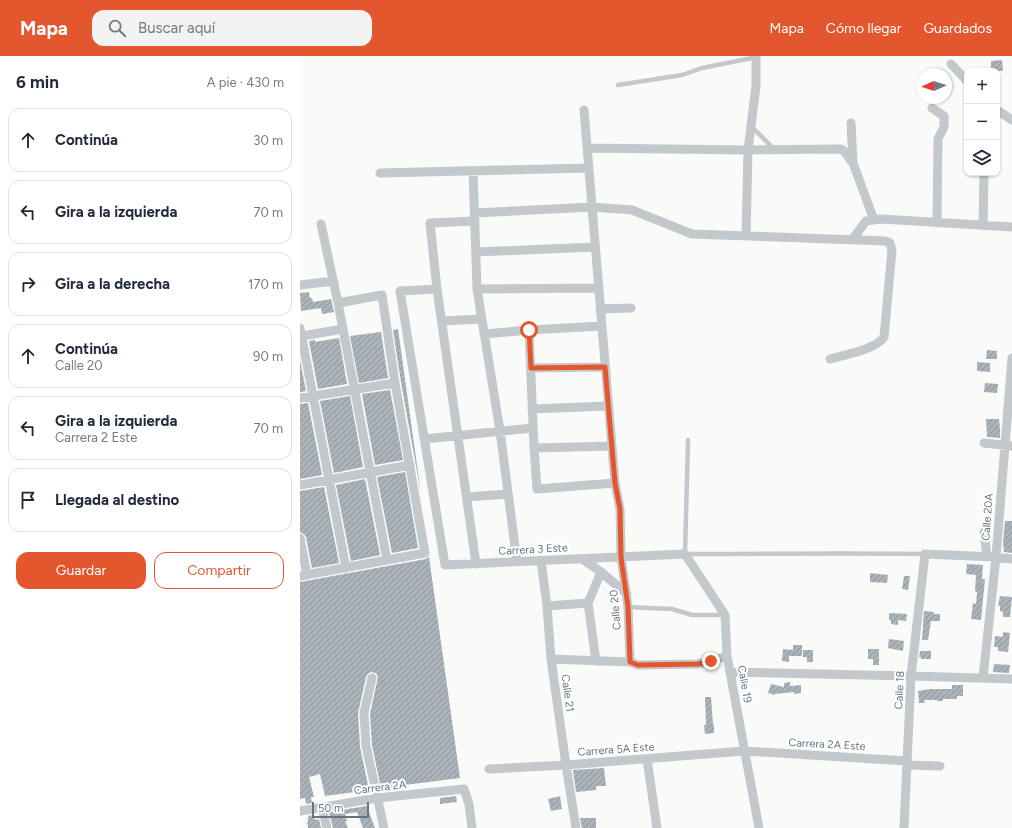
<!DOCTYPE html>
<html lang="es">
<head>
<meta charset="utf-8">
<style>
  body { margin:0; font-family:Figtree,sans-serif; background:#f2f2f3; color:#1f2937 }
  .controls { position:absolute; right:12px; top:12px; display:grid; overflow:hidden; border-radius:8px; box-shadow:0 1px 3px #0004 }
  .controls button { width:36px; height:36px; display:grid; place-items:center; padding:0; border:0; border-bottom:1px solid #e0e1e3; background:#fff; color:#1f2937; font:20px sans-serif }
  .compass { position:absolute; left:616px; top:12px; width:36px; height:36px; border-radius:50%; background:#fff; box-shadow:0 1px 3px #0004; rotate:267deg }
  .scale { position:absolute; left:12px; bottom:10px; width:57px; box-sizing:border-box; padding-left:4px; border:2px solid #657683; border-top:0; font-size:11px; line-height:14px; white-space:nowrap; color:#657683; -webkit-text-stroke:3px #fff; paint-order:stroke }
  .stop { position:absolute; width:12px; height:12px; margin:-9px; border:3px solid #e4572e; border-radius:50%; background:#fff }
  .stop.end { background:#e4572e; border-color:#fff; box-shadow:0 1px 4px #0008 }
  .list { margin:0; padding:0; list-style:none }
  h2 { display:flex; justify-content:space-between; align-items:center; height:52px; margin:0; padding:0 16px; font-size:17px }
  h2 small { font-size:13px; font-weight:400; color:#747a83 }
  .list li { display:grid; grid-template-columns:26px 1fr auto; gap:12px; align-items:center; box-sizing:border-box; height:64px; margin:0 8px 8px; padding:0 8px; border:1px solid #e0e1e3; border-radius:12px }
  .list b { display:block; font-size:15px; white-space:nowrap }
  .list p { margin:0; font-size:13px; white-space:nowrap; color:#747a83 }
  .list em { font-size:13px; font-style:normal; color:#747a83 }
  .actions { display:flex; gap:8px; padding:12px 16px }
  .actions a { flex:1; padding:9px 0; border:1px solid #e4572e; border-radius:12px; text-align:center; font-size:14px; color:#e4572e }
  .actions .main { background:#e4572e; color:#fff }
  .icon { flex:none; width:22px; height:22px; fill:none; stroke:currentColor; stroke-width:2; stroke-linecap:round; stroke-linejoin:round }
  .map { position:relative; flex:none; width:712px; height:772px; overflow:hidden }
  header { display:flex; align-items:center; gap:24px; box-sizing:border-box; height:56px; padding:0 20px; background:#e4572e; color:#fff }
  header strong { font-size:19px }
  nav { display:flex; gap:22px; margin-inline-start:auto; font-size:14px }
  .search { width:280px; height:36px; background:#f2f2f3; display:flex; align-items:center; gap:10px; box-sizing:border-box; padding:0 14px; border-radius:12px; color:#747a83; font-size:15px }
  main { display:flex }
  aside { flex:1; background:#fff }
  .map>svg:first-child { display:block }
</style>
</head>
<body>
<header>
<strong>Mapa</strong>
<div class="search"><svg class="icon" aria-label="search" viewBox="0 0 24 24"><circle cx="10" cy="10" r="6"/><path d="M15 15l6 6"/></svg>Buscar aquí</div>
<nav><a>Mapa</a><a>Cómo llegar</a><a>Guardados</a></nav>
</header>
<main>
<aside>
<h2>6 min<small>A pie · 430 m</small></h2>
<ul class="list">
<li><svg class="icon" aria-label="ahead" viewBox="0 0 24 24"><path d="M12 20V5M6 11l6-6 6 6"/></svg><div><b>Continúa</b></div><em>30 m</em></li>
<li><svg class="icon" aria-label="left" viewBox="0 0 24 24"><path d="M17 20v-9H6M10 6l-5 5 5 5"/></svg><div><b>Gira a la izquierda</b></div><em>70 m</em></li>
<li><svg class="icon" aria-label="right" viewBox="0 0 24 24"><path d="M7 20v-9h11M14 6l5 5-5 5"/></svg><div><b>Gira a la derecha</b></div><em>170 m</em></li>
<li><svg class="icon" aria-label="ahead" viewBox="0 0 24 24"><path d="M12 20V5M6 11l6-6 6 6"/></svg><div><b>Continúa</b><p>Calle 20</p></div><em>90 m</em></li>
<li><svg class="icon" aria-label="left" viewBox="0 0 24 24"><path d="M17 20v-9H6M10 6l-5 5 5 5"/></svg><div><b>Gira a la izquierda</b><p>Carrera 2 Este</p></div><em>70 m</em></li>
<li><svg class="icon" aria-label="arrive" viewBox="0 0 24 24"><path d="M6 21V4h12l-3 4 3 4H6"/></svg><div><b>Llegada al destino</b></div></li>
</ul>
<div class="actions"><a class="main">Guardar</a><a>Compartir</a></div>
</aside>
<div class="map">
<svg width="712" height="772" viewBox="0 0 712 772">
  <defs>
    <pattern id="building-hatch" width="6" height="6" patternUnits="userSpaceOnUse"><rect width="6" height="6" fill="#aab3b9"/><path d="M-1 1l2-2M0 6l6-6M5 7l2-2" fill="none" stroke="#8e969c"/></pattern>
  </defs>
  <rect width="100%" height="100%" fill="#fafaf8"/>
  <path fill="url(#building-hatch)" d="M702 4 703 15H691V5Z
    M9 236 10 242H12L13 246 31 243 34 256 22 258 21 252 1 255 0 237Z
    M98 273 121 438 101 326 93 274Z
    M81 276 88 322 59 327 50 280Z
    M39 282 47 328 18 333 9 285 15 284V286Z
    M687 294 697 295V303H686Z
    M0 304 6 335 0 336Z
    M677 306 690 307V316L677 315Z
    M685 327 698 328 697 337 684 336Z
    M90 334 103 404 75 409 62 338Z
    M50 340 63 411 34 417 20 345Z
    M8 347 22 419 0 423V348Z
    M686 363H699L700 373V382L687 381Z
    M105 416 118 492 92 497 77 421Z
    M65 423 80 499 51 505 36 429Z
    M24 431 39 507 12 512 6 481 4 478 0 476V435Z
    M705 465H712V497L704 496 703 486Z
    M129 501 160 722 81 732 72 689 70 658 78 621 76 617 71 616 68 618 66 621 58 657 60 691 69 734 25 740 20 718 9 721 14 741H11L12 747 6 748 5 742 0 743V526L126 503Z
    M667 508 683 509 682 523H685L681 564 671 563 673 547 676 548 677 536 675 535 676 519 666 518Z
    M570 517 588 519 587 527 570 526Z
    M604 520H610L608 534 602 533Z
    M700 540 712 541 710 561H703V556L700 555V550L698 549Z
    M624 555 634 556V558H640V565H631L628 584H622Z
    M589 557 607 558 606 565 598 564V569L591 568V564H589Z
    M703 576 710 577 708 596 698 595V591H694L695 580 703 581Z
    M589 583 604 585 603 595 588 592Z
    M493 589H502V600H489V606L482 605 483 593 493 594Z
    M568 593H579V609H573V603H568Z
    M503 594H513V606H507V601H503Z
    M620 595H631V603H621V601H619Z
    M694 608 710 609 709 617 693 616Z
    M490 626V630L501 629V637L494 638V636L475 638V639L468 637 471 628 484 631V627Z
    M652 629H663V640H657V643H643V645H637V644H624L625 647H619L618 635 630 633H652Z
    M405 641H411L413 669H414V677L405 678 404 669H406Z
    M304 712 306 730H296V734L276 736 273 714Z
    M156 740 157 746 140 748V742Z
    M260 740 262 753 251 755 248 743Z
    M67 750 68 756H69L75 772H63L57 756 45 758 47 765H45L48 772H33L29 756Z
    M14 759 15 764 19 763 21 772H8L7 766H8V760Z
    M280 762H296V772H282Z"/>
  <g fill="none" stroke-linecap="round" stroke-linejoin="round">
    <path stroke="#c3c8cc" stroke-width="4.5" d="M318 29 382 19 402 12 457 1
      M451 70 474 93
      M388 384 385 498C465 498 545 497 625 498
      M328 551 372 553 392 559H425"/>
    <path stroke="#c3c8cc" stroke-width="9" d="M651 8 667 25
      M632 52 644 60V71L638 83 637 167
      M284 54 315 427 320 453 321 501 328 551 330 606
      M697 54 712 64
      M551 67 553 107
      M287 92 448 94 541 93 544 95 553 107 574 164
      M173 115 177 233 200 375 217 506
      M80 117 288 112
      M175 157 292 151 332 154 392 178 585 185 590 187 592 194 584 281C577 293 544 299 530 303
      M175 165 130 167 137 233 176 508
      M21 168 38 247 87 504
      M683 170 684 117
      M446 180 448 94 456 30V0
      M552 184 566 165 581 163 712 171
      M176 196 295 191
      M0 229 25 226H34
      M137 233 100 235 145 509 385 498 425 559 427 600 459 772
      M177 233 299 232
      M300 253 331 252
      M142 265 181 263
      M0 272 46 512
      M229 274 234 392 237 433 315 427
      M184 278 229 274 302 270
      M2 280 43 273
      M231 312 305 311
      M0 342 95 327
      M232 353 308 350
      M124 383 233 372
      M684 387 712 390
      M234 392 312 390
      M0 429 110 409
      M167 441 208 438
      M684 476 687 501
      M0 482 7 519
      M282 503 301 516 327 538
      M241 505 247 550 251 603 266 709 276 772
      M0 520 125 497 95 327 82 239 38 247
      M247 550 288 547
      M251 603 330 606 338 609 398 608 411 605 427 600
      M296 605 288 547 301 516
      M431 616 611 620 712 623
      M72 622 64 657 66 690 84 772
      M683 622 696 501 712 302
      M347 703 357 772
      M607 709 640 710
      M189 713 266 709 444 695 607 705
      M22 751 27 772
      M0 755 77 742 164 733 169 748 172 772
      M604 772 611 620 625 498 696 501 712 503"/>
  </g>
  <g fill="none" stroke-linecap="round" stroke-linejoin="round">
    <path stroke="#e4572e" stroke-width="5" d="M229 274 231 312 305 311 315 427 320 453 321 501 328 551 330 606 338 609 398 608 411 605"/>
  </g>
  <g text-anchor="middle" stroke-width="4" stroke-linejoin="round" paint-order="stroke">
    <g font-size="11" fill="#657683" stroke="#fff">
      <text transform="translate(687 461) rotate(-86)" y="4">Calle 20A</text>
      <text transform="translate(233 493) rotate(-3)" y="4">Carrera 3 Este</text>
      <text transform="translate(315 554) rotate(-95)" y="4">Calle 20</text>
      <text transform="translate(445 628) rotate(80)" y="4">Calle 19</text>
      <text transform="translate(599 634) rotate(-87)" y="4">Calle 18</text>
      <text transform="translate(268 637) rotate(82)" y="4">Calle 21</text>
      <text transform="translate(527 688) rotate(3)" y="4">Carrera 2A Este</text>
      <text transform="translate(316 693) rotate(-4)" y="4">Carrera 5A Este</text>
      <text transform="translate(80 731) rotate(-7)" y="4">Carrera 2A</text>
    </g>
  </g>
</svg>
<div class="controls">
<button>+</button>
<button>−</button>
<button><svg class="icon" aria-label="layers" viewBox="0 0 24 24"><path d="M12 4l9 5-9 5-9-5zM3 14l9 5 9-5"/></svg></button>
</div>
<svg class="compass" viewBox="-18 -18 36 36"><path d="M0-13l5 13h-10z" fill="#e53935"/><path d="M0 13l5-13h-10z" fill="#747a83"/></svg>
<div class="scale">50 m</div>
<div class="stop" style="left:229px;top:274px"></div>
<div class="stop end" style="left:411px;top:605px"></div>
</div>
</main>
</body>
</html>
